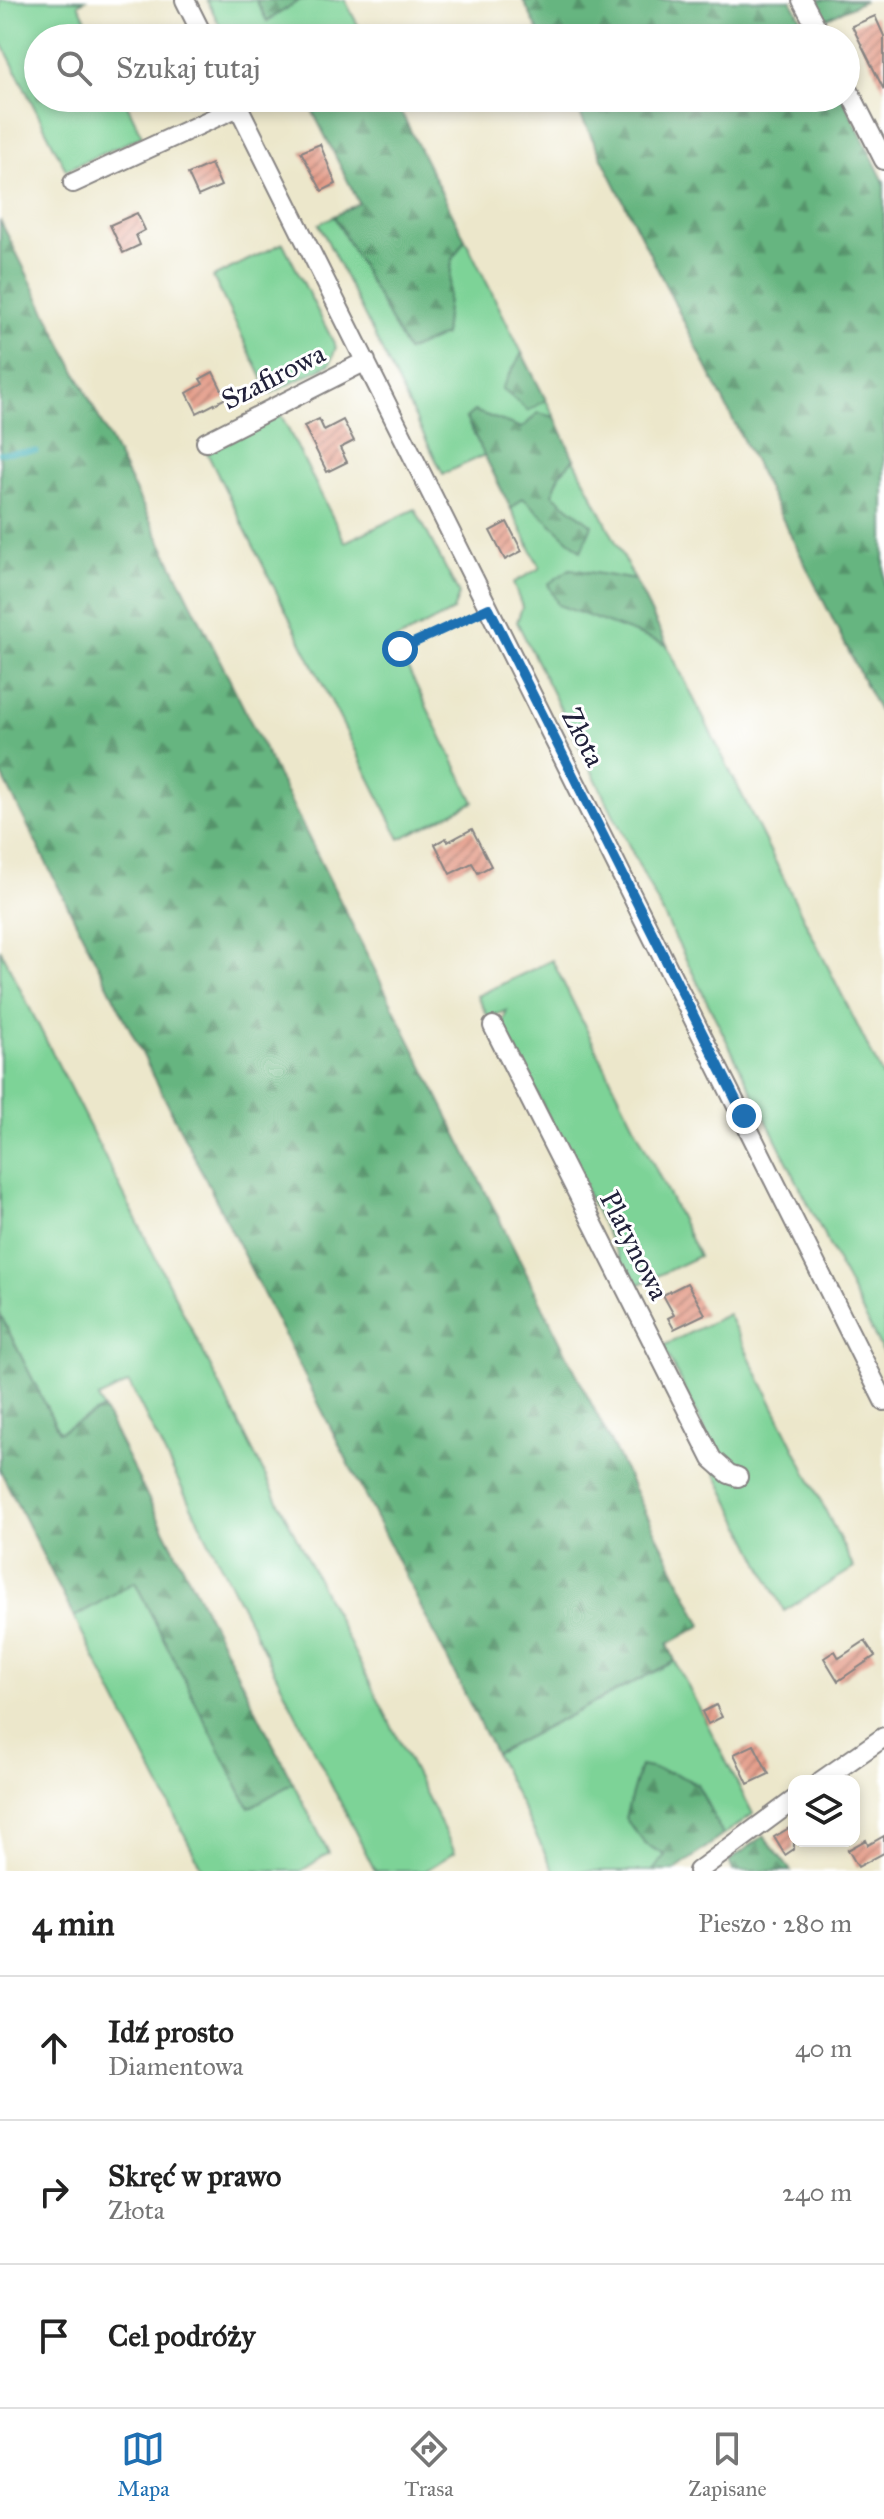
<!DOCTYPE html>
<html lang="pl">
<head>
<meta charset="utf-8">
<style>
  body { margin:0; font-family:"IM FELL Great Primer",serif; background:#f6f6f6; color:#222 }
  .controls { position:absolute; right:24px; bottom:24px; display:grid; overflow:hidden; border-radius:16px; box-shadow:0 4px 12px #0003 }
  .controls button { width:72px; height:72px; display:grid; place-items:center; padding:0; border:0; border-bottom:2px solid #e0e0e0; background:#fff; color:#222; font:40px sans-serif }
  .stop { position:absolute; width:24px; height:24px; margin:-18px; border:6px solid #1f6fb2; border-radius:50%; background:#fff }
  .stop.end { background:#1f6fb2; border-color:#fff; box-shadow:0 2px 8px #0008 }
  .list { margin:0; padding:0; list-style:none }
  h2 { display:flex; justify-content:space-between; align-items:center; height:104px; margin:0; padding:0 32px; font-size:34px }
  h2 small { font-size:26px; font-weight:400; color:#767676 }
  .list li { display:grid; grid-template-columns:52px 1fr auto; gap:24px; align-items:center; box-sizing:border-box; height:144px; padding:0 32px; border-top:2px solid #e0e0e0 }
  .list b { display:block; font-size:30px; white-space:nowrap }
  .list p { margin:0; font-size:26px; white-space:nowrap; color:#767676 }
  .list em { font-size:26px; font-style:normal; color:#767676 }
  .icon { flex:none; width:44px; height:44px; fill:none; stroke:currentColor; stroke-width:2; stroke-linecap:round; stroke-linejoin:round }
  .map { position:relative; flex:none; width:884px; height:1871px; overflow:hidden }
  .search { position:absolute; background:#fff; box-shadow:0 4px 12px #0003; left:24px; right:24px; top:24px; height:88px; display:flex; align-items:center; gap:20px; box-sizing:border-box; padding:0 28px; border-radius:44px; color:#767676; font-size:30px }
  .sheet { height:536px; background:#fff }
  nav { display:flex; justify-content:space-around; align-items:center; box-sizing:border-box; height:112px; border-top:2px solid #e0e0e0; background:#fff; font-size:22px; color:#767676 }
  nav a { display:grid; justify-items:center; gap:4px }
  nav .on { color:#1f6fb2 }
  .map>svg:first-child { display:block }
</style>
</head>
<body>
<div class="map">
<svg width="884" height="1871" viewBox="0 0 884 1871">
  <defs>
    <pattern id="forest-firs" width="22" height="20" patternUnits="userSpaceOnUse" patternTransform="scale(2)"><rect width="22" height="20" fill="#66b580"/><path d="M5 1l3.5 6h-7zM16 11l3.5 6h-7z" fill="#54936a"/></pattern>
    <pattern id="building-hatch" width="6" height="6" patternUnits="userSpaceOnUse" patternTransform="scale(2)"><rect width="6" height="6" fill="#e49d8a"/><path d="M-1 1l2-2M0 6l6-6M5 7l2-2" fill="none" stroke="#b88072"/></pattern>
  </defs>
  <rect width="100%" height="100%" fill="#fff"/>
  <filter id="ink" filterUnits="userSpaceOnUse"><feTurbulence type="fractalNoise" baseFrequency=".0125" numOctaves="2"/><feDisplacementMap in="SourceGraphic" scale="16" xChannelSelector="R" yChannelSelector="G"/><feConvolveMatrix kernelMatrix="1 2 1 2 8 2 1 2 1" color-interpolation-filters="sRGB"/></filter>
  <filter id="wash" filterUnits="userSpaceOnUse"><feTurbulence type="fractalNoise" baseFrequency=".006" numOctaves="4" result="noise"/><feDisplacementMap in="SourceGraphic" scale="32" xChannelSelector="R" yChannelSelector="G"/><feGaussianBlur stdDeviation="1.8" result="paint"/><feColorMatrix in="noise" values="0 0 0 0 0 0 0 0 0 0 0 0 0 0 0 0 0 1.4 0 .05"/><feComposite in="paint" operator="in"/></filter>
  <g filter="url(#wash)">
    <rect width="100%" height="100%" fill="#ece7cb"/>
    <path fill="#7dd397" stroke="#507a69" stroke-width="2" d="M0 0H85L78 4 95 38H38V98H124L142 136 66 170 0 39Z
      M207 0H256L267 21 300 0H345L362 33 349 38H226Z
      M334 216 407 351 444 335 452 260 465 239 522 353 502 389 528 410 546 400 555 417 538 413 523 429 507 423 466 419 485 455 443 474 319 224Z
      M283 243 336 347 330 364 270 394 213 277Z
      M281 415 345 542 415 509 459 594 453 611 394 641 474 802 400 839 207 453Z
      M574 459 635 580 570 569 559 605 667 645 884 1079V1355L517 622 522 607 513 583 540 568 511 509 523 497 581 550 592 525 552 494 561 472Z
      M0 949 455 1852 425 1871H375L129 1383 98 1398 103 1409 59 1432 0 1314Z
      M552 960 699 1256 634 1287 502 1024 507 1010 489 1018 477 996Z
      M728 1314 854 1568 784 1611 715 1472 732 1460 717 1455 663 1346Z
      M135 1582 249 1807 293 1783 329 1853 301 1871H203L74 1617Z
      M675 1661 753 1814 723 1835 697 1784 665 1855 653 1871H554L495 1754Z"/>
    <path fill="url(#forest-firs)" stroke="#446c5e" stroke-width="2" d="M256 0H300L267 21Z
      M523 0H791L812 38H542Z
      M812 0H865L822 21Z
      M306 98H394L465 239 452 260 444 335 407 351 334 216 359 203Z
      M572 98H843L884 182V722Z
      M0 220 702 1625 668 1644 675 1661 495 1754 0 771Z
      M522 353 546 400 528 411 502 388Z
      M474 411 522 428 538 413 555 417 574 459 561 472 552 494 592 525 581 551 523 498 511 509 466 418Z
      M570 569 635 580 667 645 558 605 548 584Z
      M0 1314 59 1432 103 1409 293 1783 249 1808 135 1582 74 1617 0 1470Z
      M640 1766 674 1773 697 1784 723 1835 674 1871H653L665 1855 645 1844 625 1818Z
      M764 1836 791 1871H733L729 1861Z"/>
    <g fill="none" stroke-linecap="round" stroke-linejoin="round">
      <path stroke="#38abb1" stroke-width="5" d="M0 453 37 451"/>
    </g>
    <g id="blocks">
      <path fill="url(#building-hatch)" d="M875 16 884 36V90L852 26Z
        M320 144 336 184 322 191 301 152Z
        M211 164 221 186 198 196 188 174Z
        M137 213 145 230 136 235 140 245 123 253 110 225Z
        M213 372 226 398 197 413 187 393 203 384 200 379Z
        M319 419 324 430 343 420 354 441 340 448 347 462 327 472 304 426Z
        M507 522 522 551 505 560 490 531Z
        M472 829 491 866 478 873 472 863 450 874 435 844 446 838 448 842Z
        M687 1283 705 1314 674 1329 668 1318 674 1315 663 1295Z
        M865 1641 875 1656 838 1681 824 1658 835 1651 839 1658Z
        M716 1705 722 1717 708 1724 702 1712Z
        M754 1745 769 1774 748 1784 734 1754Z
        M794 1825V1849L785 1855 774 1837Z
        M884 1836V1853L858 1867 848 1850 866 1840 868 1845Z"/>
    </g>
  </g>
  <g filter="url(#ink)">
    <use href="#blocks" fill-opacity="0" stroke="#878483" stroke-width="2"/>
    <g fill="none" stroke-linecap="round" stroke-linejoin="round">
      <defs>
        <path id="street" d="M185 0 204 38
          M802 0 822 38
          M846 85 884 160
          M234 98 884 1401
          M73 183 238 107
          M206 442 366 361
          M493 1026 712 1459 729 1474 738 1477
          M821 1781 884 1737
          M698 1871 794 1800"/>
      </defs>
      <use href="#street" stroke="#878483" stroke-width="22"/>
      <path stroke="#878483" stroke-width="3" stroke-dasharray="6 6" stroke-linecap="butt" d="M400 649 473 616"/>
      <use href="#street" stroke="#fff" stroke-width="18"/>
    </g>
  </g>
  <g fill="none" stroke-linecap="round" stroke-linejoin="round" filter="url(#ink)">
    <path stroke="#1f6fb2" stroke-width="10" d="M400 649 489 608 744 1116"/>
  </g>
  <g text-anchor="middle" stroke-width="6" stroke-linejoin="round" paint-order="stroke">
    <g font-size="28" fill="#22223b" stroke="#fff">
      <text transform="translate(273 376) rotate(-27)" y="10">Szafirowa</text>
      <text transform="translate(584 737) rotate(63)" y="10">Złota</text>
      <text transform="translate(635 1245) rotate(63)" y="10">Platynowa</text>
    </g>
  </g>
</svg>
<div class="controls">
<button><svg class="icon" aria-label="layers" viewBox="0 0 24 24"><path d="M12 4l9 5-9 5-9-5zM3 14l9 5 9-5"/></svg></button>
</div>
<div class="stop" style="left:400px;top:649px"></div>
<div class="stop end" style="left:744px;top:1116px"></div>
<div class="search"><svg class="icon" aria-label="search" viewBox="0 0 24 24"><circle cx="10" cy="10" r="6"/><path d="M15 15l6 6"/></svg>Szukaj tutaj</div>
</div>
<section class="sheet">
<h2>4 min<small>Pieszo · 280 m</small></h2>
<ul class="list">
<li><svg class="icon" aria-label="ahead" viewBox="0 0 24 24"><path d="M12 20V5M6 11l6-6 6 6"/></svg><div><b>Idź prosto</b><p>Diamentowa</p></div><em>40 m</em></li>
<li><svg class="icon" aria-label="right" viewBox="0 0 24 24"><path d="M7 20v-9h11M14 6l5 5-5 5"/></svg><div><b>Skręć w prawo</b><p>Złota</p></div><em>240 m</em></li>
<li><svg class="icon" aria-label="arrive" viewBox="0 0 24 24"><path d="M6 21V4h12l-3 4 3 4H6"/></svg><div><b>Cel podróży</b></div></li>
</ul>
</section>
<nav>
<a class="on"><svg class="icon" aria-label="map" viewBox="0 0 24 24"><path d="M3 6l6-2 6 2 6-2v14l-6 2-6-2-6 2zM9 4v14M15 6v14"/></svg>Mapa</a>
<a><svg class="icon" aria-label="directions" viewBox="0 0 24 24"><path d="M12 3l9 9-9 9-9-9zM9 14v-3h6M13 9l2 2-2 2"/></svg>Trasa</a>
<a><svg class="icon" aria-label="saved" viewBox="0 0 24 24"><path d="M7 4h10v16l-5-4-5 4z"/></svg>Zapisane</a>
</nav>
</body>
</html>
